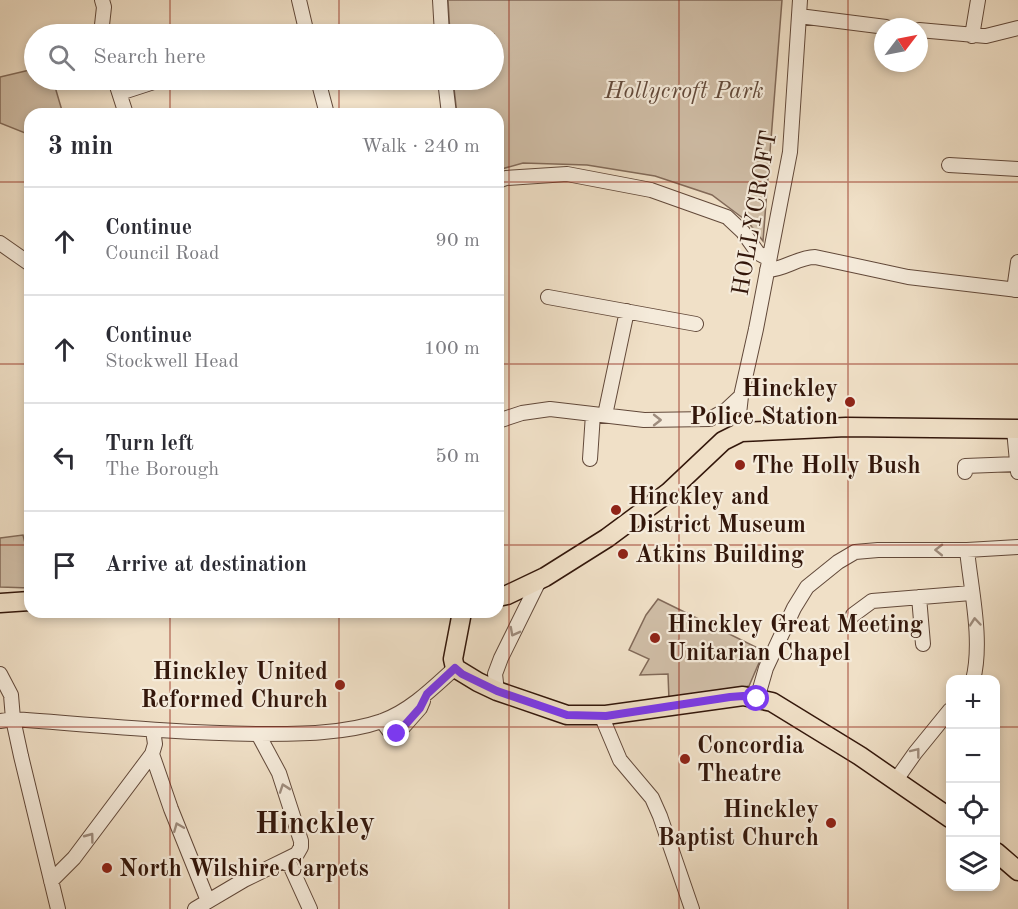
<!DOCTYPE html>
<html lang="en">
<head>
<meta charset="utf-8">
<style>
  body { margin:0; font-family:"Old Standard TT",serif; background:#f7f7f7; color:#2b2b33 }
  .controls { position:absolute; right:18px; bottom:18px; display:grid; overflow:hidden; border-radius:12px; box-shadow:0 3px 9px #0003 }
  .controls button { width:54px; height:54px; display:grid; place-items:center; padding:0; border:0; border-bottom:2px solid #e1e1e2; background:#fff; color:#2b2b33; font:30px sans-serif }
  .compass { position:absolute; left:874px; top:18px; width:54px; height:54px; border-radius:50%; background:#fff; box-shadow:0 3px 9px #0003; rotate:58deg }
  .stop { position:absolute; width:18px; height:18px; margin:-14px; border:4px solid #7c3aed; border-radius:50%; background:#fff }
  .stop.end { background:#7c3aed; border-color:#fff; box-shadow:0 2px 6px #0008 }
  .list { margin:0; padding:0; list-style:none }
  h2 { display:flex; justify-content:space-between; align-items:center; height:78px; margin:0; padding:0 24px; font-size:26px }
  h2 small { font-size:20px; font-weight:400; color:#7c7c81 }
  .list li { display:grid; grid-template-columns:39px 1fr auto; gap:18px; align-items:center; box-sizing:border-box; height:108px; padding:0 24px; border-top:2px solid #e1e1e2 }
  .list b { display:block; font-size:22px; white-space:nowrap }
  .list p { margin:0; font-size:20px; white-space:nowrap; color:#7c7c81 }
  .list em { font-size:20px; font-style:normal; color:#7c7c81 }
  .icon { flex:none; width:33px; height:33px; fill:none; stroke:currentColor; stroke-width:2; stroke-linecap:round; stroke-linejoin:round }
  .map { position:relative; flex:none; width:1018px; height:909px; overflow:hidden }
  .search { position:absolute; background:#fff; box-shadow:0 3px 9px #0003; left:24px; top:24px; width:480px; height:66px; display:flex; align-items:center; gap:15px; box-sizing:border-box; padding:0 21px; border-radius:33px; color:#7c7c81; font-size:22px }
  .panel { position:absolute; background:#fff; box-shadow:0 3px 9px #0003; left:24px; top:108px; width:480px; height:510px; border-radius:18px }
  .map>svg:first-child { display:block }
</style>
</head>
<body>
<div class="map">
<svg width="1018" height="909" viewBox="0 0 1018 909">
  <rect width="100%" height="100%" fill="#f0e0c7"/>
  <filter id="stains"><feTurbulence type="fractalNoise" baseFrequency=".00333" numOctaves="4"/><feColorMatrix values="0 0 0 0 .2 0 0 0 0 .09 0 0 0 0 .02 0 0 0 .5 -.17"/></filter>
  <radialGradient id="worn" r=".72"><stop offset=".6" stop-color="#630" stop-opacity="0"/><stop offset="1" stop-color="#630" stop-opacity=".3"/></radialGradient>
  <path fill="#d0bea7" stroke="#826a59" stroke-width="1.5" d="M448 0H782L763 241 748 222 712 195 655 176 587 165 523 163 498 170V114H457L453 80H494V34H450Z
    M34 69V80H53L63 114H30V135L0 123V77Z
    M23 535 30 563V588L0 587V538Z
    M658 599 764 651 749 686 669 700 668 674 640 675 649 659 629 650 646 615Z"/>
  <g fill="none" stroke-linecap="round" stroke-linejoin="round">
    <defs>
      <path id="minor" d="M299 0 307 34
        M440 0 442 34
        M799 16 886 27
        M919 30 986 36 1018 28
        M101 34 104 7 102 0
        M972 36 978 0
        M115 80 126 114
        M318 80 327 114
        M445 80 449 114
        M120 93 160 80
        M949 165 1018 169
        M498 181 506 178 567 174 651 190 727 217 743 232 758 253 769 259
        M0 243 30 264
        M767 270C784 270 798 257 815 257L908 277 1018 290
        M1014 290 1018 262
        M548 297 696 324
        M605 415 627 311
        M498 421 522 413 550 409 644 420 710 419 726 410 741 396
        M1014 430 1018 472
        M741 432 739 414 741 396 756 329 790 152 800 0
        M590 459 593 414
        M965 472V466L1017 464
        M967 550C971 590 983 641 973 680
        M919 597 923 644
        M853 615 872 601 971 593
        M0 674 11 695 13 719 21 756 58 909
        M497 691 495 674 501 658 540 579
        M757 699 766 668 794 608 807 587 838 562 855 552 878 550H967L1018 547
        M606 715 604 722 620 760 652 798 660 816 692 909
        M0 721 13 719C95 725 177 733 259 734 298 734 345 734 382 721 410 711 433 688 455 668
        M382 721 390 732 397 734 420 708 423 701
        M152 754 171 809 208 901
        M896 780 915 753 950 710
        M284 862 290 865 310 909
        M51 881 74 858 152 754 155 744 153 730
        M195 909 244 880 297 854 301 847V841L279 773 258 734"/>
      <path id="major" d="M498 597 507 595 545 577 607 538 669 492 723 441 741 432 846 427 1018 429
        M0 603 30 601
        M462 612 453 659 455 668 478 682 497 691 567 715H606L743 696 772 702 860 756 950 818
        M996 852 1018 871"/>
    </defs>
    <use href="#minor" stroke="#62493a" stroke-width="16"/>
    <use href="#major" stroke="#33170b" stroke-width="21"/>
    <use href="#minor" stroke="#f5ebdb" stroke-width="14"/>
    <use href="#major" stroke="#f0e0c7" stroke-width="18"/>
  </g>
  <defs><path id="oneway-chevron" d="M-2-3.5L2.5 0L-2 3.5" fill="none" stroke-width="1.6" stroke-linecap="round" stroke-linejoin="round" transform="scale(1.5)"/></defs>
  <g stroke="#9e8c7d">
    <use href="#oneway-chevron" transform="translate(657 420)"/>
    <use href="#oneway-chevron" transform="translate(939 550) rotate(-179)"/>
    <use href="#oneway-chevron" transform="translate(975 622) rotate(-95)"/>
    <use href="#oneway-chevron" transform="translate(514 632) rotate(118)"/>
    <use href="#oneway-chevron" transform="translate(916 752) rotate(-52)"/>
    <use href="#oneway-chevron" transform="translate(284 788) rotate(-109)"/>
    <use href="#oneway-chevron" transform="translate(178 827) rotate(-112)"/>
    <use href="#oneway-chevron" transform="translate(90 837) rotate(-53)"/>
  </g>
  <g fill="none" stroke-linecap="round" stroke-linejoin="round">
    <path stroke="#7c3aed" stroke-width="8" d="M397 734 420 708 427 694 455 668 462 674 497 691 567 715 606 716 730 697 743 696 757 699"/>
  </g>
  <path fill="none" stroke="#8f2418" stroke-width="1.5" stroke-opacity="0.55" d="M170 0V34M339 0V34M509 0V909M679 0V909M848 0V909M170 80V114M339 80V114M0 182H30M498 182H1018M0 364H30M498 364H1018M0 545H30M498 545H1018M170 612V909M339 612V909M0 727H950M996 727H1018"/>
  <g fill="#8f2418" stroke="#f5ebdb" stroke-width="2">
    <circle cx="850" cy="402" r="6"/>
    <circle cx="740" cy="465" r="6"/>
    <circle cx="616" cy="510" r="6"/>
    <circle cx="623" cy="554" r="6"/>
    <circle cx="655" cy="638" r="6"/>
    <circle cx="340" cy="685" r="6"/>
    <circle cx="685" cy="759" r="6"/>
    <circle cx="831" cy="823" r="6"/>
    <circle cx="107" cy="868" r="6"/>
  </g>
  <g text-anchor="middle" stroke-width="4.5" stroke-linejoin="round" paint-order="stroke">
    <g font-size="24" font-style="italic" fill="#62493a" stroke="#f5ebdb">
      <text x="684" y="98">Hollycroft Park</text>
    </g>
    <g font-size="24" fill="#33170b" stroke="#f5ebdb">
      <text transform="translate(754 213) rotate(-80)" y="8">HOLLYCROFT</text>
    </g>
    <g font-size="24" font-weight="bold" fill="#33170b" stroke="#f5ebdb" text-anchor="start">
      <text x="838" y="396" text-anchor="end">Hinckley<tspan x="838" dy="28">Police Station</tspan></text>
      <text x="752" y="473">The Holly Bush</text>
      <text x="628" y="504">Hinckley and<tspan x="628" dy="28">District Museum</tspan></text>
      <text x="635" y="562">Atkins Building</text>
      <text x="667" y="632">Hinckley Great Meeting<tspan x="667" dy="28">Unitarian Chapel</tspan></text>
      <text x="328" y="679" text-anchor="end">Hinckley United<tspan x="328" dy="28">Reformed Church</tspan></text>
      <text x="697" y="753">Concordia<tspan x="697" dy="28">Theatre</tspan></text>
      <text x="819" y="817" text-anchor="end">Hinckley<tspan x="819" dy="28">Baptist Church</tspan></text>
      <text x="119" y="876">North Wilshire Carpets</text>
    </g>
    <g font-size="30" font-weight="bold" fill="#33170b" stroke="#f5ebdb">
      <text x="315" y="833">Hinckley</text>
    </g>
  </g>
  <rect width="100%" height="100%" filter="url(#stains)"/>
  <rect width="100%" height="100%" fill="url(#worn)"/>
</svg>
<div class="controls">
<button>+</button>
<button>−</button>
<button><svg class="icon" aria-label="locate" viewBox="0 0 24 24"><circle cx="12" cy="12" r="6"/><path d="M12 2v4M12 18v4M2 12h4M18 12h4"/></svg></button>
<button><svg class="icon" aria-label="layers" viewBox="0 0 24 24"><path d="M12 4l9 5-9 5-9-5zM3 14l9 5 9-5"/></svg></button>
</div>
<svg class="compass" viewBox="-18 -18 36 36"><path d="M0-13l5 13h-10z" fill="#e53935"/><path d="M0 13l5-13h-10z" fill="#7c7c81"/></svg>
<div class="stop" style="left:757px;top:699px"></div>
<div class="stop end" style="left:397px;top:734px"></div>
<div class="search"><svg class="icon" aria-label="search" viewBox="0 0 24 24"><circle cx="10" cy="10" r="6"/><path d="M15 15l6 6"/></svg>Search here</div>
<section class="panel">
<h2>3 min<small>Walk · 240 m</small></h2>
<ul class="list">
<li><svg class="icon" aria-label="ahead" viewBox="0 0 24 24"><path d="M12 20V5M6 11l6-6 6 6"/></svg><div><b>Continue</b><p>Council Road</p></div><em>90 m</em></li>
<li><svg class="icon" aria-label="ahead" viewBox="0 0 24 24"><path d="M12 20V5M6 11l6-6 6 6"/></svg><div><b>Continue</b><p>Stockwell Head</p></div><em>100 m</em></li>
<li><svg class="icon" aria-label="left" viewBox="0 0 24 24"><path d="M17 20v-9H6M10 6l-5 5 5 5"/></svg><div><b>Turn left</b><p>The Borough</p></div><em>50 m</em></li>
<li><svg class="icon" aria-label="arrive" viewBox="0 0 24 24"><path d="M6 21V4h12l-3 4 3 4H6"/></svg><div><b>Arrive at destination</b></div></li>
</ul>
</section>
</div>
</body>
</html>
